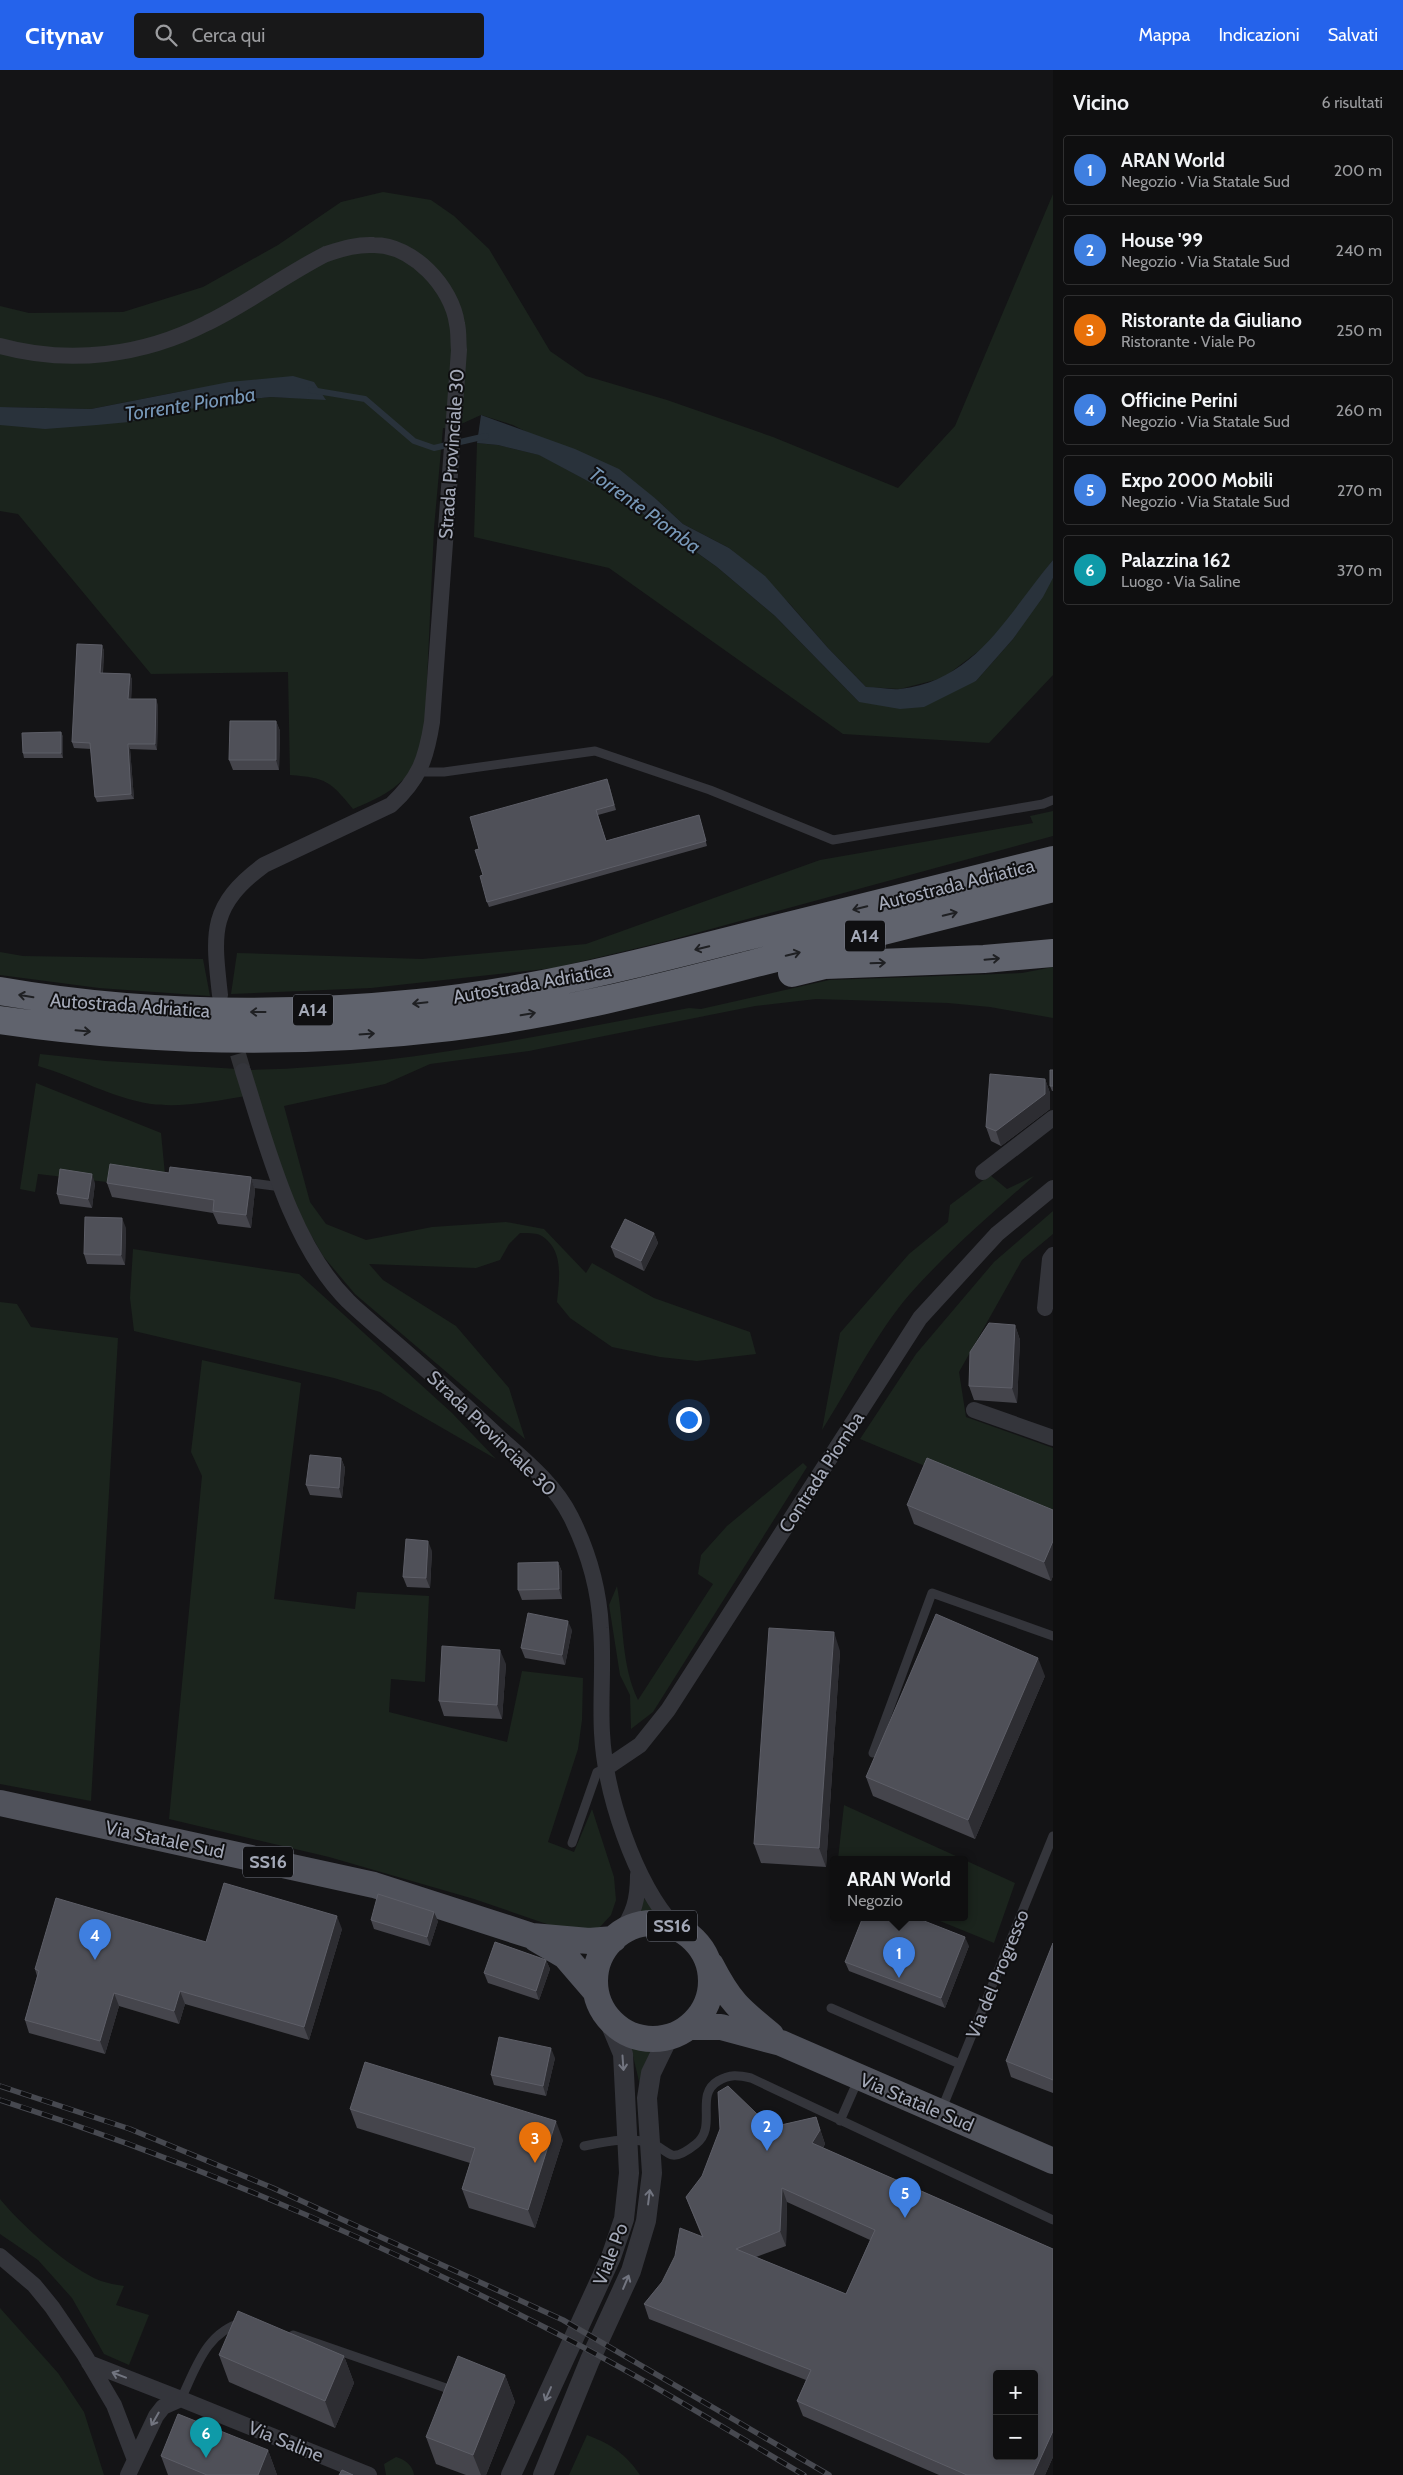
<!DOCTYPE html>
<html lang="it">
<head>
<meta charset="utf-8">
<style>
  body { margin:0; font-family:Cabin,sans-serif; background:#181819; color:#f1f3f6 }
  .controls { position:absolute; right:15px; bottom:15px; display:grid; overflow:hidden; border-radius:5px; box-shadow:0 2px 8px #0003 }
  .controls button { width:45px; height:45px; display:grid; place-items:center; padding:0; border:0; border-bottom:1px solid #2f2f30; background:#0f0f10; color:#f1f3f6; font:25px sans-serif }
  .you { position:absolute; left:688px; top:1349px; width:18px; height:18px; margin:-12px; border:4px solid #fff; border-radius:50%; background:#1a73e8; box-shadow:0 0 0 8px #1a73e833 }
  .badge { display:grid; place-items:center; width:32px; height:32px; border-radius:50%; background:#2563eb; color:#fff; font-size:16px; font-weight:700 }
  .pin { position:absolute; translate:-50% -41px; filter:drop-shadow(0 1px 2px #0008) }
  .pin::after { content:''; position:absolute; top:26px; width:18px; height:15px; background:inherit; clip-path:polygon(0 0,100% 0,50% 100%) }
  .popup { position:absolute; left:830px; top:1786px; width:138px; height:65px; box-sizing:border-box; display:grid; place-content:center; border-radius:5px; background:#0f0f10; filter:drop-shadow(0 1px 4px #0005); font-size:16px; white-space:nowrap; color:#9b9c9f }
  .popup b { font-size:19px; color:#f1f3f6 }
  .popup::after { content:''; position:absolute; left:50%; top:100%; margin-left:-10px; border:10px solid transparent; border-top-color:#0f0f10 }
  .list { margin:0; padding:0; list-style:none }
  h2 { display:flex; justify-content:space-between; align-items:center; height:65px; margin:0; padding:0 20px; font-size:21px }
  h2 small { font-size:16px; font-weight:400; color:#9b9c9f }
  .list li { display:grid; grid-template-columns:32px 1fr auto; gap:15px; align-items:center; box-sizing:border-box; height:70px; margin:0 10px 10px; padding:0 10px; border:1px solid #2f2f30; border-radius:5px }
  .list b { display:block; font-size:19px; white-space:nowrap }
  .list p { margin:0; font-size:16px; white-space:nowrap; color:#9b9c9f }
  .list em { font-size:16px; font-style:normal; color:#9b9c9f }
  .icon { flex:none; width:28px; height:28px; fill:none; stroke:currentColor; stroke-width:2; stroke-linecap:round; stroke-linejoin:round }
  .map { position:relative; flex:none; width:1053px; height:2405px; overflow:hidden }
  header { display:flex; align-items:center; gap:30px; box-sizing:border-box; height:70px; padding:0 25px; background:#2563eb; color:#fff }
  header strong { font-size:24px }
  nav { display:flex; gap:28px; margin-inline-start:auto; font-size:18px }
  .search { width:350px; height:45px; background:#181819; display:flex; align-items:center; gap:12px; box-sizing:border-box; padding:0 18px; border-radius:5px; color:#9b9c9f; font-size:19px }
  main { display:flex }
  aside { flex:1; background:#0f0f10 }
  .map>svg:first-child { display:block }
</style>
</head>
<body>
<header>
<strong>Citynav</strong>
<div class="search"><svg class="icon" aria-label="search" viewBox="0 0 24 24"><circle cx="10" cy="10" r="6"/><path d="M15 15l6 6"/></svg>Cerca qui</div>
<nav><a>Mappa</a><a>Indicazioni</a><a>Salvati</a></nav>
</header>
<main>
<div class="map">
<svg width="1053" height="2405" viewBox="0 0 1053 2405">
  <rect width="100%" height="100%" fill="#141416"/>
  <path fill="#1b241d" d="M383 122 431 130 454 146 489 179 550 281 586 306 667 330 773 367 898 418 955 356 1053 124V490L992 571 943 608 900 619 866 617 828 578 789 533 729 478 683 454 656 429 513 355 481 345 450 359 443 358 434 458 425 655C423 665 423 677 419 686 407 715 380 728 353 739 330 711 327 708 290 705L288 602 151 604 18 444 0 441V355L271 327 325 329 188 320 91 339 0 337V236L29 243 123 242 203 217 278 175 341 132Z
    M477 373 498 375 540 385 625 431 717 497 775 546 859 632 976 611 1013 569 1053 508V605L989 673 843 664 609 498 474 467Z
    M1053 741V766L667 871 554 898 371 918 231 924 237 883 422 889 586 874 820 790 1033 753 1030 746Z
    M0 882 23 886 203 889 210 926 99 918 0 905Z
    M1053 897V948L990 937 948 933 816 929 755 936 529 981 430 994 385 1014 284 1036 310 1132 326 1154 366 1170 432 1157 506 1152 544 1159 586 1203 592 1193 654 1228 750 1262 756 1284 697 1291 660 1287 612 1277 570 1248 557 1232C559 1210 565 1179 540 1165 535 1163 526 1163 520 1163L509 1174 500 1190 476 1198 369 1194 383 1210 456 1256 509 1318 525 1369 355 1224 323 1186 296 1139 246 1000C395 997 543 965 689 938L701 939 829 910 1022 903Z
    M40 984 106 991 238 999 246 1026C216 1031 181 1038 151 1034 112 1028 76 1007 38 996Z
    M36 1013 161 1063 166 1115 109 1104 107 1112 38 1104 35 1122 20 1119Z
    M990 1105 1007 1119 1034 1106C991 1144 947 1182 909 1225 875 1265 850 1316 822 1360L840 1263 909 1184 948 1152 950 1135Z
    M1053 1141V1164L1022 1190 959 1302 966 1347 1053 1378V1449L860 1369 916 1284 994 1192Z
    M133 1179 299 1204 452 1343 496 1389 380 1322 334 1308 134 1261 130 1228Z
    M0 1232 17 1234 31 1257 118 1268 91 1731 0 1714Z
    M202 1290 301 1313 274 1529 355 1539 357 1522 429 1526 425 1612 391 1609 389 1642 507 1672 522 1601 583 1608 582 1650 578 1679 548 1772 574 1782 592 1739 614 1807 616 1830 611 1845 600 1857 576 1864 474 1829 329 1787 169 1749 202 1406 191 1382Z
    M803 1393 807 1397 653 1642 631 1659 630 1625 620 1605 609 1535 617 1516C624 1554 621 1595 638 1630L713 1514 698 1504 701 1485 727 1456Z
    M844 1735 1015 1813 994 1873 930 1847H964V1789H838Z
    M643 1827 660 1849 650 1846 636 1850Z
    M630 1973 655 1979 641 2020Z
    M0 2129C21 2155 70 2199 101 2211 108 2213 116 2215 124 2216L116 2235 149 2245 129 2295 104 2284 72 2228 38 2190 0 2164Z
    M0 2238 58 2303 84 2342 104 2405H0Z
    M587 2365C611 2374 626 2384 640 2405H569Z
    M396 2387C404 2389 413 2395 414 2405H386L384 2394Z"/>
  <path fill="#29323b" d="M293 306 314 312 326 330 271 327 223 332 129 352 97 355 45 359 0 355V337L91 339 229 312Z
    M481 345 575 379 619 399 656 429 683 454 729 478 765 506 828 578 866 617C877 617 890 620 900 619 977 610 1008 543 1053 490V508L1043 527 1013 569 976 611 924 637 900 639 859 632 775 546 717 497 625 431 539 385 498 375 477 373Z"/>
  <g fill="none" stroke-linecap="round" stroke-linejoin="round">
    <path stroke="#29323b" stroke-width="6" d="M311 320 365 329 414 371 434 378 486 366"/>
    <path stroke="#313236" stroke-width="16" stroke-dasharray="16 8" stroke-linecap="butt" d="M231 961 243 1001"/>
    <path stroke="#34353b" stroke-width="9" d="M419 702H444L595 681 710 720 833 770 1043 734 1053 730
      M243 1112 282 1117
      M873 1683 932 1523 1053 1566
      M572 1773 597 1702 606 1698
      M831 1938 960 1994
      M941 2041 1053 1766
      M840 2051 858 2010
      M584 2076C605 2072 632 2066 653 2074 659 2076 666 2083 672 2085 679 2087 691 2078 696 2074 718 2057 694 2025 718 2011 730 2004 738 2005 751 2008L1053 2150
      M293 2265 446 2318
      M181 2329C196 2298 206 2262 243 2252"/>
    <path stroke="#34353b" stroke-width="16" d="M0 276C69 295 143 286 207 253 248 233 285 205 326 184 342 179 357 174 374 175 413 175 452 217 457 254 459 262 458 272 459 280L432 652C426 690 419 709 391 735L264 795C209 836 213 862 220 925
      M243 1001C267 1076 291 1174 348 1231 370 1252 394 1271 416 1291 445 1316 473 1343 501 1369 527 1392 555 1415 571 1447 588 1481 599 1519 601 1558 604 1592 600 1628 602 1663 605 1723 634 1812 675 1857
      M983 1102 1053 1048
      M1045 1238 1050 1189 1053 1185
      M974 1340 1053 1368
      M606 1698 640 1675 668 1640 920 1248 997 1164 1053 1118
      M620 1863C634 1844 638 1829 638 1805
      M0 2186 34 2215 52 2237 84 2284 114 2335 135 2390
      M89 2293 181 2329
      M128 2405 156 2346 163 2337 181 2329 369 2405"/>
    <path stroke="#34353b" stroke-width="20" d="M511 2405 611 2187 624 2149 629 2103 623 1984 608 1948
      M543 2405 590 2290 631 2201 646 2151 652 2103 647 2028 651 2003 668 1968"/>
    <path stroke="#50525b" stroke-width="26" d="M0 1733 374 1815 532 1866 589 1871 614 1869
      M595 1911a58 58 0 1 1 116 0a58 58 0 1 1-116 0Z
      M536 1869 565 1886 596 1922
      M711 1895C730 1932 739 1939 771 1965
      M690 1957H721L781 1973 1053 2091"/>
    <path stroke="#60636d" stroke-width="28" d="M792 903 825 895 984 889 1053 883
      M0 921C138 945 279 947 418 933 527 922 634 895 740 868 844 842 949 816 1053 790
      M0 950C150 972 300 975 450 957 553 945 655 919 756 893 855 868 954 843 1053 818"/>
    <defs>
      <path id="rail" d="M0 2016 130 2059 273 2118 563 2250 829 2405
        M0 2030C192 2091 377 2171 556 2263 640 2306 722 2357 804 2405"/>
    </defs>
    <use href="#rail" stroke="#474950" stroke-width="5.5"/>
    <use href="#rail" stroke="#0f0f11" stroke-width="4" stroke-dasharray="11" stroke-linecap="butt"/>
  </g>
  <path fill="#45454c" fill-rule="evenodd" d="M102 575 104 581 103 603 130 604 132 610 131 629 158 635 157 680 130 679 134 729 97 732 95 727 91 679 74 678 72 672Z
    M276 651 280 661 279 700H233L229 690Z
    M61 662 63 667V688H24L23 683Z
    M609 714 616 740 598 745 606 771 699 745 707 776 489 837 487 832 483 805Z
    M1053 1000V1021H1052L1050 1016Z
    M1045 1009 1050 1023V1039L1001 1076 991 1071 986 1057Z
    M169 1103 251 1107 255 1120 251 1158 218 1154 213 1143 112 1127 107 1113Z
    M95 1113 92 1138 60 1134 57 1124Z
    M126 1158 125 1195 87 1194 84 1184Z
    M654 1163 658 1173 644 1201 615 1187 611 1177Z
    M1015 1255 1020 1270 1017 1333 974 1330 969 1316Z
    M341 1388 345 1398 342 1428 310 1425 306 1415Z
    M907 1435 1053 1440V1506L1051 1511 914 1454Z
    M432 1481 430 1518 407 1517 403 1507Z
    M558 1492 562 1502V1529L522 1530 518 1520Z
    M572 1560 565 1595 525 1588 521 1578Z
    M840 1581 826 1797 761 1793 754 1774Z
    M506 1594 502 1649 444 1646 439 1631Z
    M1045 1606 975 1769 873 1726 866 1707Z
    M371 1850 438 1851 430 1876 374 1859Z
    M342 1859 309 1970 185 1934 179 1954 119 1936 105 1984 29 1963 25 1950 37 1906 35 1899 206 1872Z
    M1053 1873V2023L1011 2007 1006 1991Z
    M969 1876 945 1938 849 1901 845 1892Z
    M546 1890 550 1899 539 1930 488 1913 484 1903Z
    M555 1988 546 2026 494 2015 491 2005Z
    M350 2039 563 2070 535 2158 469 2138 462 2119 470 2093 357 2058Z
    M816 2047 825 2074 823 2078 1053 2179V2387L1045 2405H939L803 2346 797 2331 806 2310 649 2249 644 2234 702 2167 686 2127 781 2055ZM787 2132 870 2170 846 2224 756 2187 786 2176Z
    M219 2285 344 2286 354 2313 335 2358 229 2312Z
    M505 2305 515 2332 486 2405H466L436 2394 426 2367Z
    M268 2380 277 2405H168L161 2386Z"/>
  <path fill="#2d2d32" d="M102 575 104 581 102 609 100 603Z
    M130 604 132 610 131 634 128 629Z
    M156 629 158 635 157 680 155 674Z
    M276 651 280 661 279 700 276 690Z
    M61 662 63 667V688L61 683Z
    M128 674 130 679 134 729 131 724Z
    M1045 1009 1050 1023V1039L1001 1076 996 1061Z
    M92 1104 95 1113 92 1138 88 1129Z
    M251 1107 255 1120 251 1158 246 1145Z
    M122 1148 126 1158 125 1195 121 1185Z
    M654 1163 658 1173 644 1201 641 1191Z
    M1015 1255 1020 1270 1017 1333 1012 1318Z
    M341 1388 345 1398 342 1428 339 1418Z
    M428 1471 432 1481 430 1518 426 1508Z
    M1053 1471V1506L1051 1511 1044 1492Z
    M558 1492 562 1502V1529L559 1519Z
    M568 1551 572 1560 565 1595 562 1585Z
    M834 1562 840 1581 826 1797 819 1778Z
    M500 1580 506 1594 502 1649 497 1635Z
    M1038 1588 1045 1606 975 1769 968 1750Z
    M434 1842 438 1851 430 1876 427 1867Z
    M337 1846 342 1859 309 1970 304 1957Z
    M965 1867 969 1876 945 1938 941 1928Z
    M546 1890 550 1899 539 1930 536 1921Z
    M180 1921 185 1934 179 1954 174 1941Z
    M114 1923 119 1936 105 1984 100 1971Z
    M551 1978 555 1988 546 2026 543 2016Z
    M816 2047 825 2074 817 2087 812 2073Z
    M556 2051 563 2070 535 2158 528 2140Z
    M782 2118 787 2132 786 2176 780 2161Z
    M344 2286 354 2313 335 2358 325 2331Z
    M505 2305 515 2332 486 2405H481L473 2385Z
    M1053 2361V2387L1045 2405H1033Z
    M268 2380 277 2405H258Z"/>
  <path fill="#4f5058" stroke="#5d5e67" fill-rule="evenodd" d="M77 574 102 575 100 603 130 604 128 629H156L155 674H128L131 724 95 727 90 673 72 672Z
    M230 651H276V690H229Z
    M61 662V683H23L22 663Z
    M607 709 614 735 596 740 606 771 699 745 706 771 487 832 480 806 483 805 475 780 479 779 470 747Z
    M1050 1000H1053V1016H1050Z
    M990 1004 1045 1009V1024L996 1061 986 1057Z
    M110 1094 169 1103 170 1097 251 1107 246 1145 213 1141 214 1130 107 1113Z
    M60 1099 92 1104 88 1129 57 1124Z
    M85 1147 122 1148 121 1185 84 1184Z
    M625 1149 654 1163 641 1191 611 1177Z
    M989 1253 1015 1255 1012 1318 969 1316 970 1282Z
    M310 1385 341 1388 339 1418 306 1415Z
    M927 1388 1053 1440V1471L1044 1492 907 1435Z
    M406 1469 428 1471 426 1508 403 1507Z
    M558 1492 559 1519 518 1520V1493Z
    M528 1543 568 1551 562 1585 521 1578Z
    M936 1544 1038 1588 968 1750 866 1707Z
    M769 1558 834 1562 819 1778 754 1774Z
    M442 1576 500 1580 497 1635 439 1631Z
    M224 1813 337 1846 304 1957 180 1921 174 1941 114 1923 100 1971 25 1950 39 1901 35 1899 56 1828 206 1872Z
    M378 1824 434 1842 427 1867 371 1850Z
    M863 1847H914L965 1867 941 1928 845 1892Z
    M495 1872 546 1890 536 1921 484 1903Z
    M1053 1873V2010L1006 1991Z
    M499 1967 551 1978 543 2016 491 2005Z
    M365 1992 556 2051 528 2140 462 2119 475 2078 350 2039Z
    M728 2016 757 2044 781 2055 816 2047 820 2060 812 2073 1053 2179V2361L1033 2405H967L797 2331 811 2300 644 2234 662 2212 675 2186 680 2158 703 2167 686 2127 702 2106 720 2059 718 2022ZM782 2118 875 2160 846 2224 736 2179 780 2161ZM997 2304H1034V2386H997Z
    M238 2241 344 2286 325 2331 219 2285Z
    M458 2286 505 2305 473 2385 426 2367Z
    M178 2344 268 2380 258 2405H207L161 2386Z
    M342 2400 353 2405H339Z"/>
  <defs><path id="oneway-shaft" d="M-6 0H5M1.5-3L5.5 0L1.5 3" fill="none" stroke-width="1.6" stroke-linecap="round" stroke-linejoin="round" transform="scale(1.25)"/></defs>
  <g stroke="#1f2023">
    <use href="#oneway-shaft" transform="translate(860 838) rotate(166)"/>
    <use href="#oneway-shaft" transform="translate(950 844) rotate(-14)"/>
    <use href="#oneway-shaft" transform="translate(702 878) rotate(166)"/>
    <use href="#oneway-shaft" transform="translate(793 884) rotate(-14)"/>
    <use href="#oneway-shaft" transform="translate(992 889) rotate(-5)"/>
    <use href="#oneway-shaft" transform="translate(878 893) rotate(-2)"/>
    <use href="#oneway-shaft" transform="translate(26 926) rotate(-171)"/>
    <use href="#oneway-shaft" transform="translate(420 933) rotate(174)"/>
    <use href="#oneway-shaft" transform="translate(258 942) rotate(180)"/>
    <use href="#oneway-shaft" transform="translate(528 944) rotate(-10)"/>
    <use href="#oneway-shaft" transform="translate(83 961) rotate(5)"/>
    <use href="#oneway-shaft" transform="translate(367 964) rotate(-4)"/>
  </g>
  <g stroke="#727580">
    <use href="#oneway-shaft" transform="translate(623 1993) rotate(86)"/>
    <use href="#oneway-shaft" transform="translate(649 2127) rotate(-83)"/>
    <use href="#oneway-shaft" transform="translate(626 2212) rotate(-67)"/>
    <use href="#oneway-shaft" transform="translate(119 2305) rotate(-159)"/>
    <use href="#oneway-shaft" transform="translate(548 2324) rotate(114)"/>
    <use href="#oneway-shaft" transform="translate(155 2349) rotate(120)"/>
  </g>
  <g text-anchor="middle" stroke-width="4" stroke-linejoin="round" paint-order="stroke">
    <g fill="#0f0f11" stroke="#777b86" stroke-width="1">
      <rect x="845" y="850.5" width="40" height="31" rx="4"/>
      <rect x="293" y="924.5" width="40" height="31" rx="4"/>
      <rect x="243" y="1776.5" width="50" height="31" rx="4"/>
      <rect x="647" y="1840.5" width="50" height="31" rx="4"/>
    </g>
    <g font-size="18" font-weight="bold" fill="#a4a9b8">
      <text x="865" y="872">A14</text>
      <text x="313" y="946">A14</text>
      <text x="268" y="1798">SS16</text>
      <text x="672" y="1862">SS16</text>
    </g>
    <g font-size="19" fill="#a4a9b8" stroke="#0f0f11">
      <text transform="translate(451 384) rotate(-86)" y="7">Strada Provinciale 30</text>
      <text transform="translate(956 814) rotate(-14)" y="7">Autostrada Adriatica</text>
      <text transform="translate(532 913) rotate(-10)" y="7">Autostrada Adriatica</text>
      <text transform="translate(130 935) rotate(4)" y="7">Autostrada Adriatica</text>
      <text transform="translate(492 1363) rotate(44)" y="7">Strada Provinciale 30</text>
      <text transform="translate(821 1402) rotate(-57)" y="7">Contrada Piomba</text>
      <text transform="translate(165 1769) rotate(12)" y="7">Via Statale Sud</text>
      <text transform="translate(997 1904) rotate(-68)" y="7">Via del Progresso</text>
      <text transform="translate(917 2032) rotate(23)" y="7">Via Statale Sud</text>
      <text transform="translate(610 2184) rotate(-69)" y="7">Viale Po</text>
      <text transform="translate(286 2371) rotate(22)" y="7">Via Saline</text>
    </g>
    <g font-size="20" font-style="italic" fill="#7797b7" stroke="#0f0f11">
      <text transform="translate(190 334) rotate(-9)" y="7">Torrente Piomba</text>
      <text transform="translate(645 440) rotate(36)" y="7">Torrente Piomba</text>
    </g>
  </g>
</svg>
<div class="controls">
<button>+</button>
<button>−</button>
</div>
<div class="you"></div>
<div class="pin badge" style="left:899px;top:1908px;background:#3f7fe0">1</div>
<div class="popup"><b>ARAN World</b>Negozio</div>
<div class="pin badge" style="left:767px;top:2081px;background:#3f7fe0">2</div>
<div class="pin badge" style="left:535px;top:2093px;background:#e8710a">3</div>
<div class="pin badge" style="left:95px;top:1890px;background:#3f7fe0">4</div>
<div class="pin badge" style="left:905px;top:2148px;background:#3f7fe0">5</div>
<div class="pin badge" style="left:206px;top:2388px;background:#0f9aa8">6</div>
</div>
<aside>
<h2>Vicino<small>6 risultati</small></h2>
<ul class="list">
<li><span class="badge" style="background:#3f7fe0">1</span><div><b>ARAN World</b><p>Negozio · Via Statale Sud</p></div><em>200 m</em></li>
<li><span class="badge" style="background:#3f7fe0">2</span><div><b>House '99</b><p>Negozio · Via Statale Sud</p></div><em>240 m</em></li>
<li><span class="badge" style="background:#e8710a">3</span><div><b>Ristorante da Giuliano</b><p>Ristorante · Viale Po</p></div><em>250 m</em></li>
<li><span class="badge" style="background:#3f7fe0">4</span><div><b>Officine Perini</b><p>Negozio · Via Statale Sud</p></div><em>260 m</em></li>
<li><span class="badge" style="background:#3f7fe0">5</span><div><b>Expo 2000 Mobili</b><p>Negozio · Via Statale Sud</p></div><em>270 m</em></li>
<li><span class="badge" style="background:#0f9aa8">6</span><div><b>Palazzina 162</b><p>Luogo · Via Saline</p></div><em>370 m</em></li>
</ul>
</aside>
</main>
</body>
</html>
